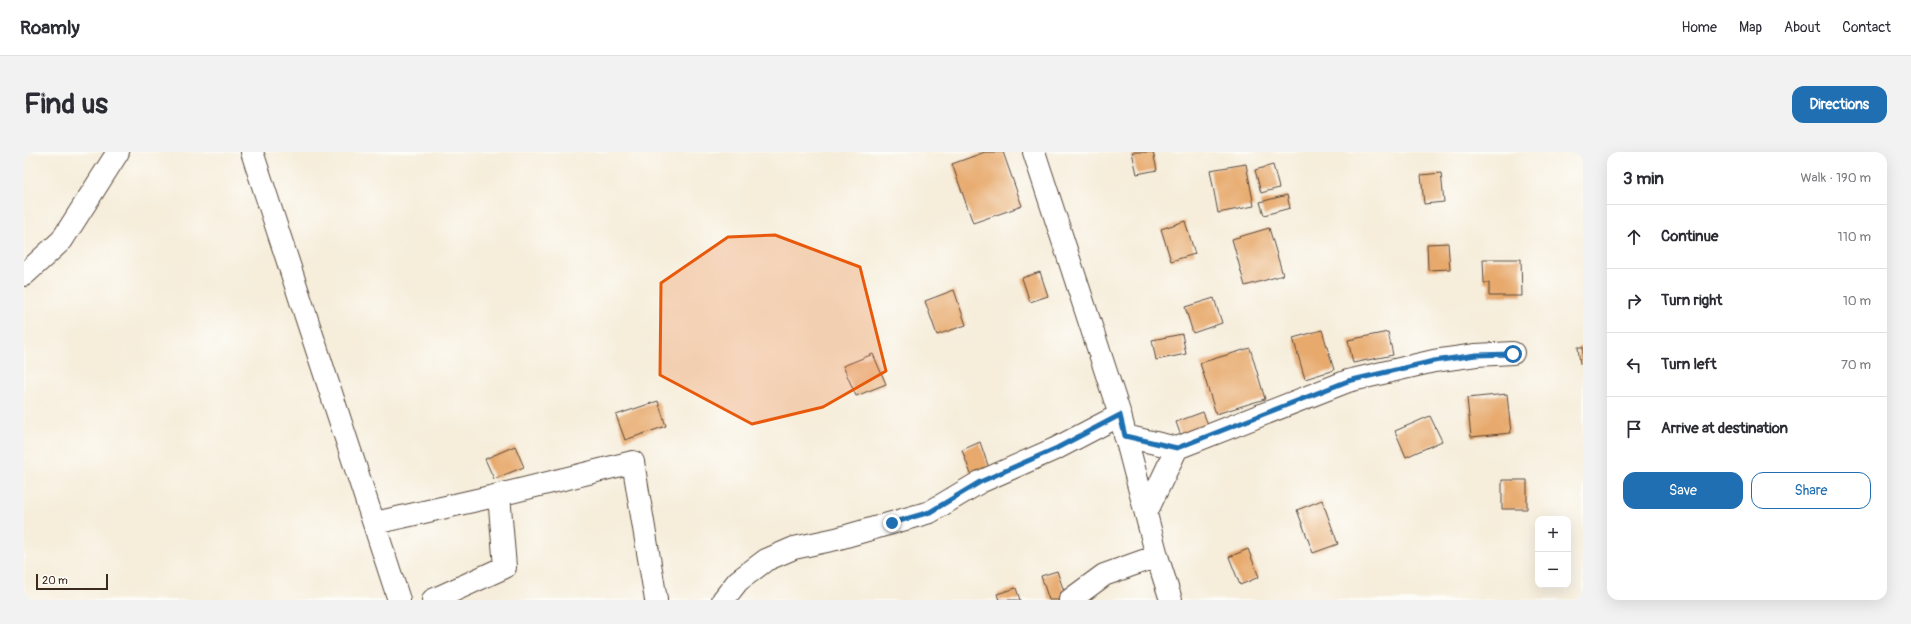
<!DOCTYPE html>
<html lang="en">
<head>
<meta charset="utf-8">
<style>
  body { margin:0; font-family:Pangolin,sans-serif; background:#f2f2f3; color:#2b2b33 }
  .controls { position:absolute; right:12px; bottom:12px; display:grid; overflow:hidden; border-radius:8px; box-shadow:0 4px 16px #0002 }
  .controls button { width:36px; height:36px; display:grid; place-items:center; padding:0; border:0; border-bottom:1px solid #e1e1e2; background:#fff; color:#2b2b33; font:20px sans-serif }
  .scale { position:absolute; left:12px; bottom:10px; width:72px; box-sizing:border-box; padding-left:4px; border:2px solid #3b2a1e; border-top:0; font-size:11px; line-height:14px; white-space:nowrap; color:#3b2a1e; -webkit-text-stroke:3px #fdfcf7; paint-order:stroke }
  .stop { position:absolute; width:12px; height:12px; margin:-9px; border:3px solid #1f6fb2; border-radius:50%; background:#fff }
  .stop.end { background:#1f6fb2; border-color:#fff; box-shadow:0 1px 4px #0008 }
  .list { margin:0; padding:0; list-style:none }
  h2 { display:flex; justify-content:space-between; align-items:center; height:52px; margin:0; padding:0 16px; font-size:17px }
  h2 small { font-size:13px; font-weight:400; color:#7c7c81 }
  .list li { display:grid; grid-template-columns:26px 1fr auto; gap:12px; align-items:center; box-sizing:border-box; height:64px; padding:0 16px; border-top:1px solid #e1e1e2 }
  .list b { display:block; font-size:15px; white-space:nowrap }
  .list em { font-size:13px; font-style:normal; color:#7c7c81 }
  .actions { display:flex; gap:8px; padding:12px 16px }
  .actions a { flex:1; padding:9px 0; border:1px solid #1f6fb2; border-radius:12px; text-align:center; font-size:14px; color:#1f6fb2 }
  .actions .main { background:#1f6fb2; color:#fff }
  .icon { flex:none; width:22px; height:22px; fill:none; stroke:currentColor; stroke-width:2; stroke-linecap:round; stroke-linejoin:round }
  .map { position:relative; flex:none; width:1559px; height:448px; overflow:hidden; border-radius:12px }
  header { display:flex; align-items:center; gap:24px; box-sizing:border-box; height:56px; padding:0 20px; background:#fff; border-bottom:1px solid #e1e1e2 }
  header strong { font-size:19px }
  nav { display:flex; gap:22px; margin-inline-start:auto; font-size:14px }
  .intro { display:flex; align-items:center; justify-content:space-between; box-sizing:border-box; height:96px; padding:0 24px }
  h1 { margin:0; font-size:28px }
  .button { padding:10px 18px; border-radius:12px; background:#1f6fb2; color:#fff; font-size:14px; font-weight:700 }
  main { display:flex; gap:24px; padding:0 24px }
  aside { flex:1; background:#fff; border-radius:12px; box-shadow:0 4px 16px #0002 }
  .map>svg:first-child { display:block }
</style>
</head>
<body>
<header>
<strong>Roamly</strong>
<nav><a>Home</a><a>Map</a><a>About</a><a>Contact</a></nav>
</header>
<div class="intro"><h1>Find us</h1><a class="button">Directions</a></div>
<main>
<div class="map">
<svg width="1559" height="448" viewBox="0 0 1559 448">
  <rect width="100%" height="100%" fill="#fdfcf7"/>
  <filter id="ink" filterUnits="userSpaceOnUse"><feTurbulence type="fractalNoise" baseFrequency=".025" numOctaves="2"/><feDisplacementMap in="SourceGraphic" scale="8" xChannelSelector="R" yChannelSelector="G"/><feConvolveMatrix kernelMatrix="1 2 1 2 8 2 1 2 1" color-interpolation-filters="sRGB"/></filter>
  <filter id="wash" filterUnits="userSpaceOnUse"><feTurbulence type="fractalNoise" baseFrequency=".012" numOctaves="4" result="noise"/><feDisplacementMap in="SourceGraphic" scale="16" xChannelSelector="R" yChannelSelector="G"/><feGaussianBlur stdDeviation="0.9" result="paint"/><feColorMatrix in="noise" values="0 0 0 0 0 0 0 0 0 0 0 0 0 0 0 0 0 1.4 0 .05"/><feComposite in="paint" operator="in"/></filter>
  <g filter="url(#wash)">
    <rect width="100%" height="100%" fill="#f6edda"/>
    <g id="blocks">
      <path fill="#e7a96c" d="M961 0H979L998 54 949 71 928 12Z
        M1108 0H1129L1133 18 1113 22Z
        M1222 12 1230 54 1194 61 1186 18Z
        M1249 13 1255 36 1237 41 1231 18Z
        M1417 21 1420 50 1400 52 1397 23Z
        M1263 43 1266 56 1240 63 1236 50Z
        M1161 69 1171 102 1147 109 1137 77Z
        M1245 76 1259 123 1221 134 1208 87Z
        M1424 91 1426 117 1404 118 1403 92Z
        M1459 107H1497L1498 144H1465V131H1460Z
        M1016 120 1024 144 1006 150 998 126Z
        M930 138 942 173 913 183 901 149Z
        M1190 146 1198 171 1169 181 1161 155Z
        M1298 178 1310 218 1281 227 1269 186Z
        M1364 180 1369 203 1329 211 1324 188Z
        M1158 182 1162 202 1132 208 1128 188Z
        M1554 195H1559V211L1556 212Z
        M1226 196 1241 247 1192 262 1176 211Z
        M849 202 862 232 832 244 819 214Z
        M1483 242 1487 281 1447 285 1443 246Z
        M634 249 642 274 601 288 592 263Z
        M1179 260 1185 275 1157 284 1152 270Z
        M1406 264 1418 289 1382 305 1371 279Z
        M956 290 966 319 948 325 938 298Z
        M491 294 500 315 470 327 461 307Z
        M1478 328H1503V357H1478Z
        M1298 348 1314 392 1289 401 1273 358Z
        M1224 397 1235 425 1216 433 1205 405Z
        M1033 419 1043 448H1025L1017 424Z
        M992 436 996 448H975L973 442Z"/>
    </g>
  </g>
  <g filter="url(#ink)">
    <use href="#blocks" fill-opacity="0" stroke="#57473a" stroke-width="1"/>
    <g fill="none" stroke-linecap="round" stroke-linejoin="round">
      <defs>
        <path id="minor" d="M228 0 375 448
          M1010 0 1096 263 1133 404 1147 448
          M0 123 38 88 94 0
          M1101 284 1153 296 1324 229 1410 209 1452 203 1489 201
          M475 343 609 310 632 448
          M1122 361 1153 296
          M351 371 475 343 481 415 409 448
          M699 448 714 429 742 408 770 396 812 387 906 360 956 330 1033 296 1096 263
          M1046 448 1080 423 1133 404"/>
      </defs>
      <use href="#minor" stroke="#57473a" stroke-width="24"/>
      <use href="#minor" stroke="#fff" stroke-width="22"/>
    </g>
  </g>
  <g fill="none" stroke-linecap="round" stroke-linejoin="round" filter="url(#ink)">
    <path stroke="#1f6fb2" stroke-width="5" d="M868 371 906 360 956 330 1033 296 1096 263 1101 284 1153 296 1324 229 1410 209 1452 203 1489 202"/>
  </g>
  <path fill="#e8590c" fill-opacity="0.2" stroke="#e8590c" stroke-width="3" stroke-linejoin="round" d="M751 83 836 115 862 219 799 255 728 272 636 223 637 131 704 85Z"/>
</svg>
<div class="controls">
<button>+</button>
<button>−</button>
</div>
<div class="scale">20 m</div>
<div class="stop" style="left:1489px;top:202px"></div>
<div class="stop end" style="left:868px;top:371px"></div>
</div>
<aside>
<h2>3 min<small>Walk · 190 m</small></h2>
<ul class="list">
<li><svg class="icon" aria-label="ahead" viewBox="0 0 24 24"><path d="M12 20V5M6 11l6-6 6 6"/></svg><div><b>Continue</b></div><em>110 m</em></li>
<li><svg class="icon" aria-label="right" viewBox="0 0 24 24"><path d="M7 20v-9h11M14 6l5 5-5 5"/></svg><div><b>Turn right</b></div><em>10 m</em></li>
<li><svg class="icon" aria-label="left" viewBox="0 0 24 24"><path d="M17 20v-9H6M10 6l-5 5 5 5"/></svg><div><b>Turn left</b></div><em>70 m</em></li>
<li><svg class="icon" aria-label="arrive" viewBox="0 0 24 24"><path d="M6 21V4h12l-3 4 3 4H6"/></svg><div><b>Arrive at destination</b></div></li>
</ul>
<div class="actions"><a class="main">Save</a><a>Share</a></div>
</aside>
</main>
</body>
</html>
